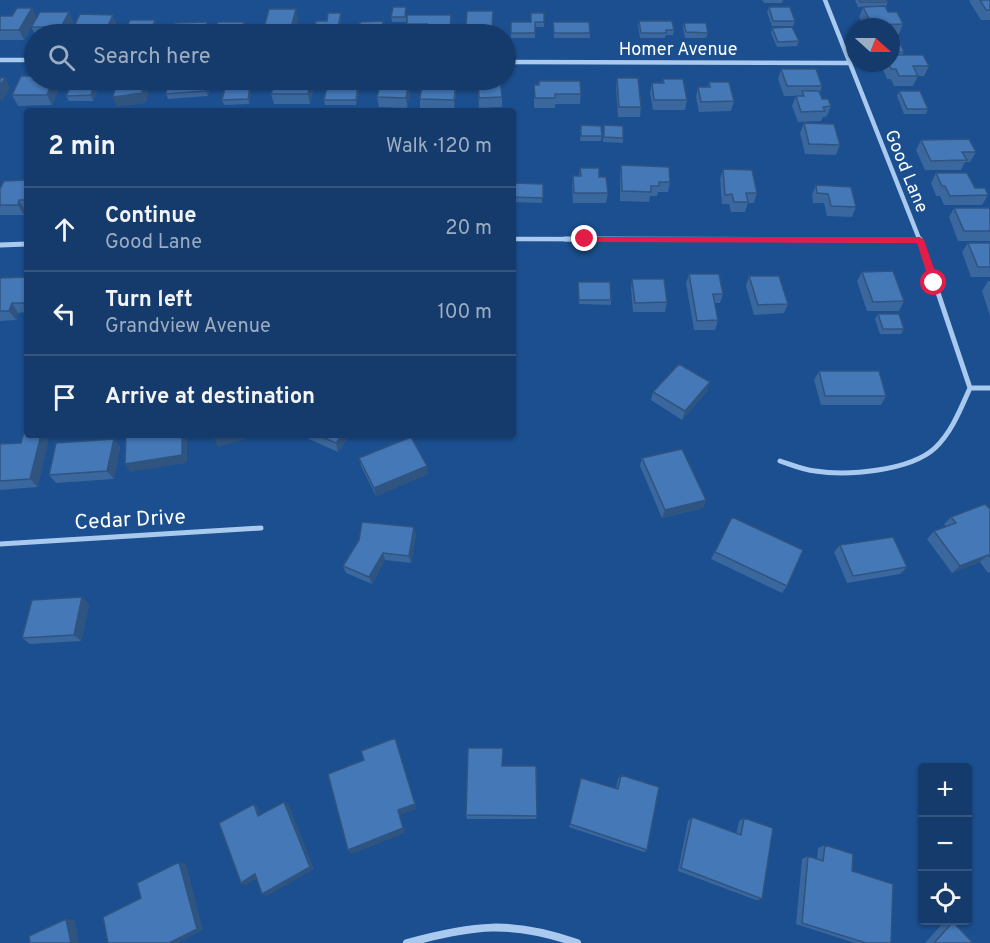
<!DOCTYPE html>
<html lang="en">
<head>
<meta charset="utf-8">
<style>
  body { margin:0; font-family:Overpass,sans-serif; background:#214673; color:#f1f3f6 }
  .controls { position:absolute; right:18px; bottom:18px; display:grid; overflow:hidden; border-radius:6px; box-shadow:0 2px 4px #0004 }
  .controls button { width:54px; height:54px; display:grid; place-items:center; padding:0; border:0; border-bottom:2px solid #33557e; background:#143b6b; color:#f1f3f6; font:30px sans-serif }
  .compass { position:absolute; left:846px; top:18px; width:54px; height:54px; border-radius:50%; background:#143b6b; box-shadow:0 2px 4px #0004; rotate:111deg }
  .stop { position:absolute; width:18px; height:18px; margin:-14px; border:4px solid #e11d48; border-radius:50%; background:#fff }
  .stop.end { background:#e11d48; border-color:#fff; box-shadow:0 2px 6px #0008 }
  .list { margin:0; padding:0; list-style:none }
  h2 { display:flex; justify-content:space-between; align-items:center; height:78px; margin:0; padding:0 24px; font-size:26px }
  h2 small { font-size:20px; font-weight:400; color:#9dadc1 }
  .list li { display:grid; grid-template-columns:39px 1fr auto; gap:18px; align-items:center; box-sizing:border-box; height:84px; padding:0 24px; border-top:2px solid #33557e }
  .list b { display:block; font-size:22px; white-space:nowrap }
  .list p { margin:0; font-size:20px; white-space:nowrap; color:#9dadc1 }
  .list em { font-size:20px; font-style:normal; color:#9dadc1 }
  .icon { flex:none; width:33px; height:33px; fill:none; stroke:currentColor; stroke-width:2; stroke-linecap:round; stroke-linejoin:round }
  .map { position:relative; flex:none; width:990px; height:943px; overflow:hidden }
  .search { position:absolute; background:#143b6b; box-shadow:0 2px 4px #0004; left:24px; top:24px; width:492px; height:66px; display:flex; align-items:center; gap:15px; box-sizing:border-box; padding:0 21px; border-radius:33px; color:#9dadc1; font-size:22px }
  .panel { position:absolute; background:#143b6b; box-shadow:0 2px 4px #0004; left:24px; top:108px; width:492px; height:330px; border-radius:6px }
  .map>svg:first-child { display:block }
</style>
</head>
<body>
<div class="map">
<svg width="990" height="943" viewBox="0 0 990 943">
  <rect width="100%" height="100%" fill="#1b4f8f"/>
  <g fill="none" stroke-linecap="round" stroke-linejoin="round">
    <path stroke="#a9c9ee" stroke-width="4.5" d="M825 0 920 241
      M0 60H34
      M506 62 850 63
      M513 239 920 240"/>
    <path stroke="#a9c9ee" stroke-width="5" d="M565 239 920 240
      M920 239 970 388
      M0 245 27 244
      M970 388H990
      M780 461C792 465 803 470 815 471 848 476 910 471 935 448 952 432 961 408 970 388
      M0 544 261 528"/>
    <path stroke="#a9c9ee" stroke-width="8" d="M407 943C473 925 511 920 577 943"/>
  </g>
  <path fill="#3a679d" d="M762 0H783L782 3H764Z
    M855 0H887L888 2 886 7 888 12 903 24 899 34 891 35V27H864L859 17 863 7H858Z
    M970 0H990V20H981L969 1Z
    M406 7V22H392L391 17Z
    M769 7 795 21 793 26H772L767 12Z
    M32 8 36 18 69 12 73 22 67 34H35L31 27 24 40H0V16H12Z
    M493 11 492 34H466V26Z
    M544 13V27H535V38H511V22H531Z
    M451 15V34H408L407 24Z
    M341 18 338 34H315L314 32 327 21Z
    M298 19 294 34H266L264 28Z
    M639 21 674 30 673 35H666L665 38H640L638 26Z
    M207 22 208 27 207 34H173V33Z
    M244 22 246 27 243 34H216L215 31Z
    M553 22 590 33V38H554Z
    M684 23 708 33 706 38H685L683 28Z
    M117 25 113 34H75L73 29Z
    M157 26 153 34H125L124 33Z
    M384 26 383 34H360L359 33Z
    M772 28 799 41 797 46 777 47 771 33Z
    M891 37 904 52 902 55 929 66 924 76H918L913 86H894L891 79H887L881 65 882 63H891Z
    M781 69 822 86 820 93 822 99 831 106 827 116 823 117 821 121 798 122 792 106 796 96H784L778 79Z
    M617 78 641 107 640 117H618L616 88Z
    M663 79 687 100 685 110H653L650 93 652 83H662Z
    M311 80 313 89 310 104H274L271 94Z
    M482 80 502 97V107L479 108 478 81Z
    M456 82V92L454 110 420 109V99Z
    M709 82 734 101 731 111 699 112 696 97 698 87H708Z
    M60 85 52 105 18 106 12 95Z
    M99 85 93 101H69L66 96Z
    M534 85 581 94 580 104H555V108H534Z
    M209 86 208 96 168 99 166 94Z
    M899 91 928 109 926 114H904L897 96Z
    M251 92 249 104 224 105 222 100Z
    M359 92 356 105H325L324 100Z
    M410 92 407 108 379 107 377 97Z
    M804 123 840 145 836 155 805 154 800 133Z
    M581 125 602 136 601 141H580Z
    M604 125 623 138V143L603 142Z
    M921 140 976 152 970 162H965L961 170H925L916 150Z
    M621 165 670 182 668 192H658L657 196H650L649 202 620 201V175Z
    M580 168 599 177 608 193 606 203H573L572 186 573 176H579Z
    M723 169 757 193 754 203H748L745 212H731L729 204H722L720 179Z
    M936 173 975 188 988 195 982 205H944L940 196H936L931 183Z
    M27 180V210H25L24 215H0V189Z
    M513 183 543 184 542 203 513 202Z
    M816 185 856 207 852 217 827 216 824 203H813L812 195Z
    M954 208H990V241H958L949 217Z
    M968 243H990V277H971L962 252Z
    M862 272 904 301 899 311H867L857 281Z
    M689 274 723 294 720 303H715L718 320 715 330H694L686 283Z
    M749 276 788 304 784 313 754 315 746 286Z
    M27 277V312L18 313 16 320 0 321V278Z
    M632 279 667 302 665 312H633L631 289Z
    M988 281H990V316L982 291Z
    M578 282 611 300V305L579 304Z
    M878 314 904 329 901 334H880L875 319Z
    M819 371 886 396 881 405H821L814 380Z
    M707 391 682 420 651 400 653 392Z
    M300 435H350L338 452Z
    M0 444 38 487 0 490Z
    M120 447 114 479 56 483 49 475Z
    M359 458 428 474 376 496 361 466Z
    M642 458 706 500 703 508 662 518 640 466Z
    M990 509V572L988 573 980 562 952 573 927 539 934 531 946 527 944 524 951 517Z
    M732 517 787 586 782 593 711 559Z
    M416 534 411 563 385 560 372 584 346 573 343 566 359 540Z
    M840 545 907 567 900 574 847 583 834 552Z
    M89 604 81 641 30 644 22 638Z
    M502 766 537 816 536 819H467L466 815Z
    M621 775 647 850 644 852 569 827 581 778 616 789 618 779Z
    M692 817 736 834 739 821 744 818 762 899 756 900 678 871 688 821Z
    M825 845 852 871 891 943H855L796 924 802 859 808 856 817 859 818 848Z
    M953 922 973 943H925L943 923Z"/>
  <path fill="#305480" d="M32 8 36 18 24 40 19 30Z
    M296 9 298 19 294 34H293L291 28Z
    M69 12 73 22 67 34H64L61 27Z
    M341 13V18L338 34 337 32Z
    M113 15 117 25 113 34H108L106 30Z
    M155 20 157 26 153 34H150Z
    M207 22 208 27 207 34H205V32Z
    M244 22 246 27 243 34H242L241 31Z
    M5 78 10 88 2 102 0 98V86Z
    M53 80H57L60 85 52 105 47 95Z
    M96 80 99 85 93 101 91 95Z
    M145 80H146L149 88 146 103 117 107 113 97Z
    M311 80 313 89 310 104 308 94Z
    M207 81 209 86 208 96 206 91Z
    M409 82 410 92 407 108 406 98Z
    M456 82V92L454 110V100Z
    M358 86 359 92 356 105V100Z
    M250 87 251 92 249 104 248 99Z
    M19 200 25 210 24 215 18 205Z
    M12 303 18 313 16 320 9 311Z
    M710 382 707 391 682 420 685 411Z
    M41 435H50L38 487 30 479Z
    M182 435H187V463L130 472 125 464Z
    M226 435H259L218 447 214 438Z
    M342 435H350L338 452 336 443Z
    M114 439 120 447 114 479 107 471Z
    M427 466 428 474 376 496 374 488Z
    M706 500 703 508 662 518 665 510Z
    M414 527 416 534 411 563 409 556Z
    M383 553 385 560 372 584 369 577Z
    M988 555 980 562 952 573 960 566Z
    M82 597 89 604 81 641 74 635Z
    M395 738 417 809 400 815 405 833 352 854 348 850 398 810Z
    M284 802 289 805 314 869 267 896 262 894Z
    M254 804 258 807 263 820 258 816Z
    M179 862 186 864 203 930 178 943H169Z
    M255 874 260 877 246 885 241 883Z
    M66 919 75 920 79 943H71Z"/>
  <path fill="#4478b7" stroke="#305480" stroke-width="1.5" d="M859 0H887L888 2H860Z
    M980 0H990V10H986Z
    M885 6 888 12H897L903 24 872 25 863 7Z
    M393 7H406L405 17H391Z
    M769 7H790L795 21H773Z
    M17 8H32L19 30H0V16H12Z
    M269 9H296L291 28H264Z
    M467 11H493L492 27 466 26Z
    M40 12H69L61 27H31Z
    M328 13H341L337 32H314L316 21H327Z
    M531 13H544V22H535V33H511V22H531Z
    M80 14 113 15 106 30 73 29Z
    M407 15H451L450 30H426L427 24H407Z
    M130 20H155L149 34 124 33Z
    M383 21 382 32 359 33 360 22Z
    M639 21H672L674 30H666V33H641Z
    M207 22 205 32 173 33 175 23Z
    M218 22H244L241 31H215Z
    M553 22H589L590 33H554Z
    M684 23H706L708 33 686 32Z
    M792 27 799 41 778 42 772 28Z
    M891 37H897L904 52H891Z
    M891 55H923L929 66H913L918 76H899L896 69H891L889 63H891Z
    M781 69H816L822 86H787Z
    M21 76H34V80H53L47 95H12Z
    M0 78H5L0 86Z
    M617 78H638L641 107H619Z
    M663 79H683L687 100H654L652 83H664Z
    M96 80 91 95 66 96 73 81Z
    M117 80H145L142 93 113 97Z
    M275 80H311L308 94H271Z
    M381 80 409 82 406 98 377 97Z
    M483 80H500L502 97 479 98 478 81Z
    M207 81 206 91 166 94 167 84Z
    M539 81H580L581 94H555V98H535L534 85H539Z
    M456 82 454 100 420 99 422 84Z
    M709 82H729L734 101 701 102 698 87H710Z
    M327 86H358L356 100H324Z
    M250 87 248 99 222 100 225 88Z
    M802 91H819L822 99H828L831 106 823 107 825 111 801 112 796 96H804Z
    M899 91H920L928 109H907Z
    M804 123 834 124 840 145 809 144Z
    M581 125 601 126 602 136H581Z
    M604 125 623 126V138L604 137Z
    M969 139 976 152H962L967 160 931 161 921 140Z
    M621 165 669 167 670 182H659V186H651V192L622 191Z
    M580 168H599V177H606L608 193H574L573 176H581Z
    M723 169 752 170 757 193H746L748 202H734L732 194 725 195Z
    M936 173H967L975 188H985L988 195 950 196 945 186H942Z
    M27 180V200H19L18 205H0V189L4 181Z
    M513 183 543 184V198L513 197Z
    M816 185 851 187 856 207 831 206 828 194 817 193Z
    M954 208H990V231H964Z
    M968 243H990V267H978Z
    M893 271 904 301 873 302 862 272Z
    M689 274H719L723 294H713L718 320 697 321Z
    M749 276H779L788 304 758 305Z
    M27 277V303H12L9 311H0V278Z
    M632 279H664L667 302 635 303Z
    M578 282H610L611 300H579Z
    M878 314H899L904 329H883Z
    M679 364 710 382 685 411 653 392Z
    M819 371H879L886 396H825Z
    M27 427V435H41L30 479 0 481V444L21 443 25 428Z
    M126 435H182V455L125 464Z
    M213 435H226L214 438Z
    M317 435H342L336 443Z
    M411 437 427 466 374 488 359 458Z
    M114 439 107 471 49 475 56 443Z
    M682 449 706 500 665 510 642 458Z
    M985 504 990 509V557L988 555 960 566 934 531 956 523 951 517Z
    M732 517 803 550 787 586 715 552Z
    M362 522 414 527 409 556 383 553 369 577 343 566 359 540Z
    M893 537 907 567 853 576 840 545Z
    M82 597 74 635 22 638 32 600Z
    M395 738 415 804 398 810 403 828 348 850 328 774 364 760 361 751Z
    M468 748H503L502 766H536L537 816 466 815Z
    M621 775 659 787 647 850 570 824 581 778 618 789Z
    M284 802 310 867 262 894 255 874 241 883 219 823 254 804 258 816Z
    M692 817 741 835 744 818 773 828 762 899 681 868Z
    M825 845 853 854 852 871 893 884 891 943H866L802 923 808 856 823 861Z
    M179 862 197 929 169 943H108L103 917 141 898 137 883Z
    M66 919 71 943H30L29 936Z
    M953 922 973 943H934Z"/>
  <path fill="#e11d48" d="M582 237H920L924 240 939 283 934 286 930 283 917 243 585 242 581 239Z"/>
  <g text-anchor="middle" stroke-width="4.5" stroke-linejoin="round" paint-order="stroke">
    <g font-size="18" fill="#fff" stroke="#1b4f8f">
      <text x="678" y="55">Homer Avenue</text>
      <text transform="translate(907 171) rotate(68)" y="6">Good Lane</text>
    </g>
    <g font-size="21" fill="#fff" stroke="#1b4f8f">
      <text transform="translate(130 519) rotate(-3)" y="7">Cedar Drive</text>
    </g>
  </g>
</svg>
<div class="controls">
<button>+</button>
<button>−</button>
<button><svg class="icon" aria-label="locate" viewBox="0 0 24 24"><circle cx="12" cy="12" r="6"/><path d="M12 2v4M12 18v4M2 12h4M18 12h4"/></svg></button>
</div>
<svg class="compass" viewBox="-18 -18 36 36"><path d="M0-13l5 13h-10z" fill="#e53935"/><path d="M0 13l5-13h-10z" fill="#9dadc1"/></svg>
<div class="stop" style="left:934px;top:283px"></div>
<div class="stop end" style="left:585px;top:239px"></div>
<div class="search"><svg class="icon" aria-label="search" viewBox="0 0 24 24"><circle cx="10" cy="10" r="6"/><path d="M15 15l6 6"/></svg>Search here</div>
<section class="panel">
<h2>2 min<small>Walk · 120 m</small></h2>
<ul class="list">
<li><svg class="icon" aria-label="ahead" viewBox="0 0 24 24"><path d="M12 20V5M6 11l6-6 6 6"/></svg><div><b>Continue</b><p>Good Lane</p></div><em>20 m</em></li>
<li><svg class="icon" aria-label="left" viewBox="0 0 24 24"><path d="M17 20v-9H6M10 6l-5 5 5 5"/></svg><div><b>Turn left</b><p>Grandview Avenue</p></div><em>100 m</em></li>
<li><svg class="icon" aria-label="arrive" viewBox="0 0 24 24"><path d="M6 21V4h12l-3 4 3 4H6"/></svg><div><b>Arrive at destination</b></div></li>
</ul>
</section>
</div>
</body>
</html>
